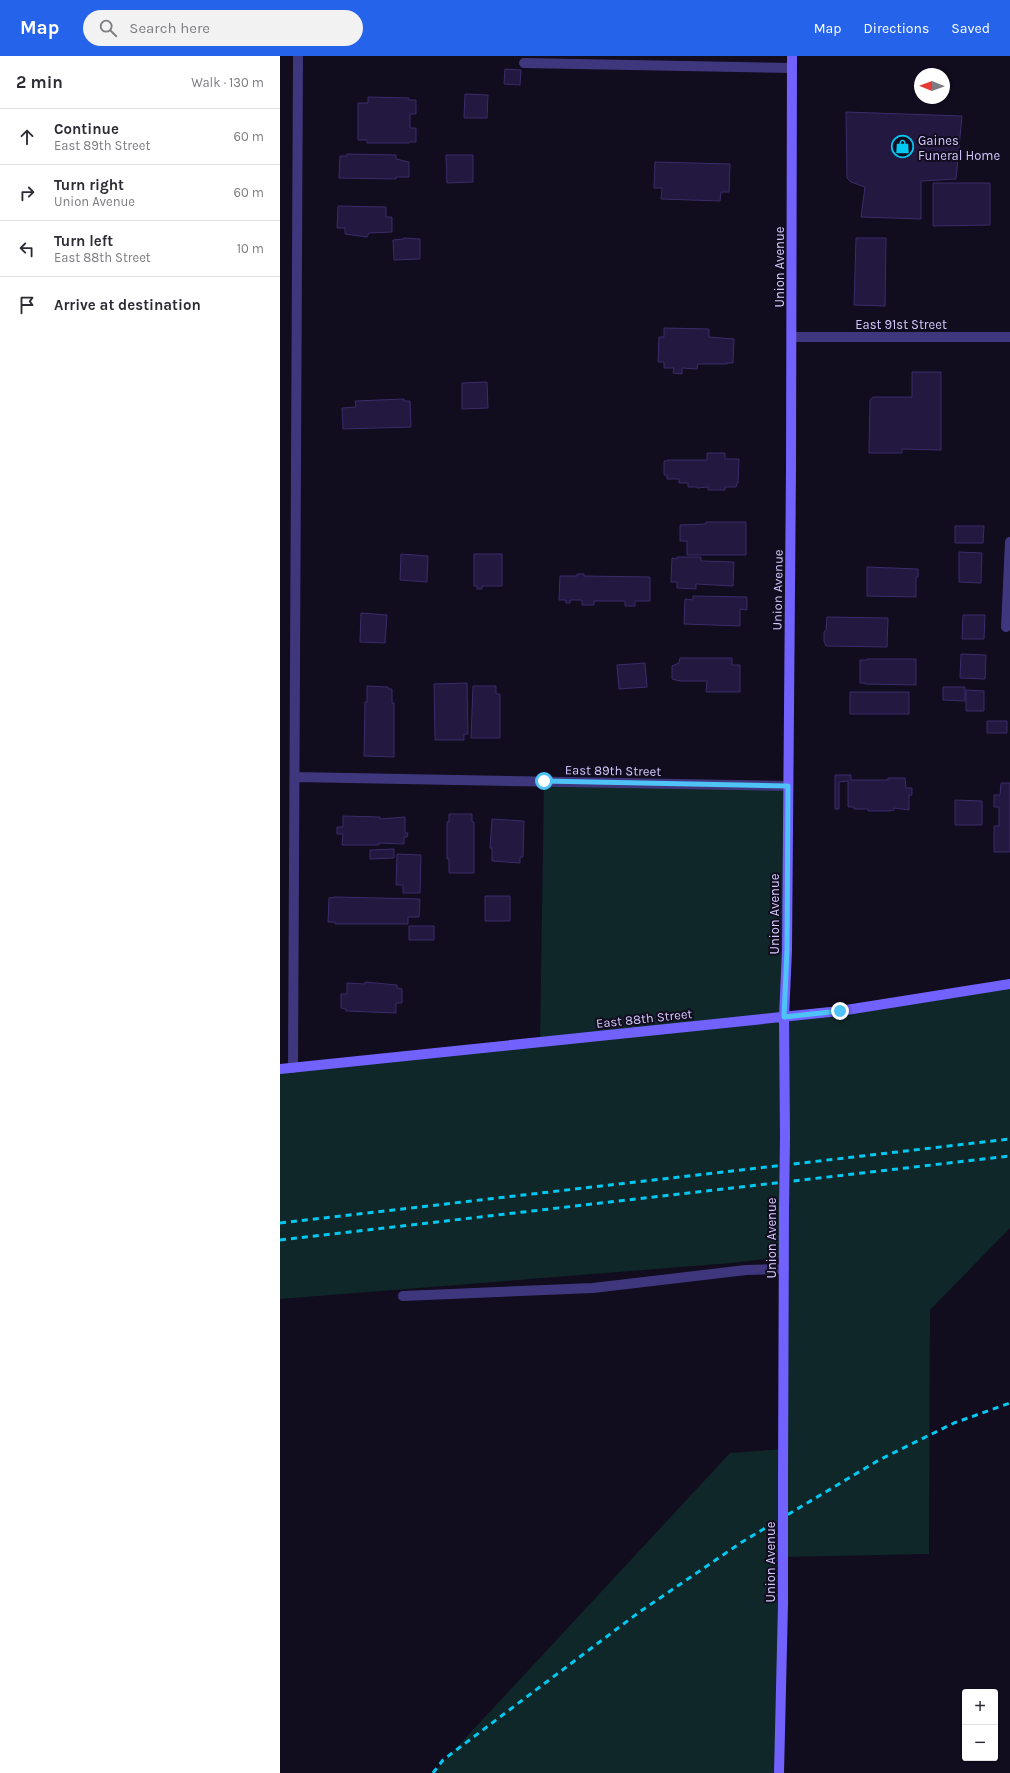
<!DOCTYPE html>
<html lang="en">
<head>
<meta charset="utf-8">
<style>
  body { margin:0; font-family:Karla,sans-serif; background:#f2f2f3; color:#2b2b33 }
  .controls { position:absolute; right:12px; bottom:12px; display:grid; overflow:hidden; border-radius:4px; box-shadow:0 1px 3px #0004 }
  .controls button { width:36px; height:36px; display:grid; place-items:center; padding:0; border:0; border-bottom:1px solid #e1e1e2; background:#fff; color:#2b2b33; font:20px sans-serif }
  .compass { position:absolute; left:634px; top:12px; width:36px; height:36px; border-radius:50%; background:#fff; box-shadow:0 1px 3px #0004; rotate:271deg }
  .stop { position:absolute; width:12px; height:12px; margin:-9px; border:3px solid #4fc3f7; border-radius:50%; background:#fff }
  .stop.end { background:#4fc3f7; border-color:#fff; box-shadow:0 1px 4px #0008 }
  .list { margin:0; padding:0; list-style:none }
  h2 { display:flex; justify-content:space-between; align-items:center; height:52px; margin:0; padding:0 16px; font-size:17px }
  h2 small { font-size:13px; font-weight:400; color:#7c7c81 }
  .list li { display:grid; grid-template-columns:26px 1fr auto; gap:12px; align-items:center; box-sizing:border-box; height:56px; padding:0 16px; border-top:1px solid #e1e1e2 }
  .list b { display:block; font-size:15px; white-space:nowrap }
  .list p { margin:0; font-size:13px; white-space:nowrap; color:#7c7c81 }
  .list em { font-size:13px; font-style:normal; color:#7c7c81 }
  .icon { flex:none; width:22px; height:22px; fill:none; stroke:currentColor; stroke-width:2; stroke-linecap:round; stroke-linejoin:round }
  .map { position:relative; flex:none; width:730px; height:1717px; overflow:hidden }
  header { display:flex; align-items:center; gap:24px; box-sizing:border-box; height:56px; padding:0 20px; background:#2563eb; color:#fff }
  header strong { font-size:19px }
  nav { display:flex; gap:22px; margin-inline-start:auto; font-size:14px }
  .search { width:280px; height:36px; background:#f2f2f3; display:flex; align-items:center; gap:10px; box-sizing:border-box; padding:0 14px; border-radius:22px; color:#7c7c81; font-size:15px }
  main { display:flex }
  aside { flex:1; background:#fff }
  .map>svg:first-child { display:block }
</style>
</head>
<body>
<header>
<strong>Map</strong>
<div class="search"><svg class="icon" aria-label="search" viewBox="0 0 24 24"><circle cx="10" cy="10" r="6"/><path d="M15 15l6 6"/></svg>Search here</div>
<nav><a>Map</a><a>Directions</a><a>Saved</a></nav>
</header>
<main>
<aside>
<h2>2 min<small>Walk · 130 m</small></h2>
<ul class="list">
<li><svg class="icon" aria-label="ahead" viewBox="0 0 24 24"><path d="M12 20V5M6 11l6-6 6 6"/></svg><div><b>Continue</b><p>East 89th Street</p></div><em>60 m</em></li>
<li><svg class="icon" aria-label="right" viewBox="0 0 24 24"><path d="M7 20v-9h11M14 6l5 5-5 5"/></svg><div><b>Turn right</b><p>Union Avenue</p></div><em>60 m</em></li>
<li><svg class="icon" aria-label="left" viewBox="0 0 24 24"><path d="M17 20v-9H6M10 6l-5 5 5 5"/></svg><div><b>Turn left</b><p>East 88th Street</p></div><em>10 m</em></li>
<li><svg class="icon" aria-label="arrive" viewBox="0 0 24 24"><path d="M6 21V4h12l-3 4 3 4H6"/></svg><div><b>Arrive at destination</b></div></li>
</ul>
</aside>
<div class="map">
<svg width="730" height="1717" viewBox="0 0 730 1717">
  <rect width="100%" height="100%" fill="#110c1e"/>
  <path fill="#0f2728" d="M264 725 508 730 504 961 730 928V1172L650 1254 649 1498 503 1501 499 1717H153L450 1397 503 1393 504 1201 451 1207 0 1243V1013L260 986Z"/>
  <path fill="#23183f" stroke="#3c2b6b" d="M225 13 241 14 240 29 224 28Z
    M185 38 208 39 207 62H184Z
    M88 41 129 42V44H136V58H130V72H136V86H129V87H87V84H78V47H88Z
    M566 56 682 60 676 123 641 125V163L581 161 585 131 571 126 567 122Z
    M67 98 116 99V103L129 106V121H116V123L59 122 60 100H67Z
    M166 99H193V126L167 127Z
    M375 106 450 108 449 136H441L440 145 381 143 382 132H374Z
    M653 127H710V169L653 170Z
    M58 150 106 151V161H112V176L89 177 87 181 65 178V172H57Z
    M124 182 140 183V203L114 204 113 184 124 183Z
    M576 182H606L605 250 574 249Z
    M384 272 429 273V281L454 283 453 307H447V308H418L417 313 402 312V318L393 317 394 312H384V306H378L379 281H384Z
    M632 316H661V394L622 393V397H589L590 344 593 341H632Z
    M207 326 208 352 182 353V327Z
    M124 343V345H130L131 371 63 373 62 352 76 351 75 345Z
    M427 397H445V403H459L458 427H457L456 431H445V434H428V431L417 432V431H408V427H399V423H387V419H384V405H387V404H427Z
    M426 466H466V499H407V485H400V469L426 468Z
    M675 470H704L703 487H675Z
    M679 496 702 497 701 527 679 526Z
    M121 498 148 500 147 526 120 524Z
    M194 498H222V530H202V533H197V530H194Z
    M397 501H421V505L454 506 453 530 416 528V533L397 532V526H391L392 502 397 503Z
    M587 511 638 513V521H636V541L587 540Z
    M297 518H304V520L370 521V545H355V550H345V545H314V549H302V544H290V547H286V544H279L280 520H297Z
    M413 540 467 541V554L460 553V570L404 568 405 543 413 544Z
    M81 557 107 559 105 587 80 586Z
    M683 559H705L704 583H682Z
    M547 561 608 562 607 591 546 590 544 585V576L546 574Z
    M681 598 706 599 705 623 680 622Z
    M400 602H452V609H460V636H426L427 625H400L392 623V610L399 607Z
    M587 603H636V629L585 628V627H580V604H587Z
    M365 607 367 631 339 633 337 609Z
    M187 627 188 678H184V684H155L154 628Z
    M87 630 108 631V633H112V647H114V701L84 700 85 646H87Z
    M193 630H216V638H220V682H191Z
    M663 631H685V645L663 644Z
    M686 634 704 635V655H686Z
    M570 636H629V658H570Z
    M707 665H727V677H707Z
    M555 719H571V724H608V722H625L626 732H632V739H629V754L614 752V754L609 755H588V753H574V751H568V725L559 726V753H555Z
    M721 727H730V796H714V770H719V751H714V739H720Z
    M675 744 702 745V769H675Z
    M169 758H192V766H194V817H169V803H167V766H169Z
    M63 760 100 761V763L125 761V777H128L127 781H124V788L99 787V789H62L63 778H57V771H63Z
    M212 763 244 765 243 801H240V807L212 805V792H210Z
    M114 793V802L90 803V794Z
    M117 798 141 799 140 837H123V829H116Z
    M205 840H230V865H205Z
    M55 841 140 843 139 861H128V868H55V866H48L49 842Z
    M129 870H154V884H129Z
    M85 926 117 929V932L122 933V947H116V957L66 955V953L61 952V938H67V927L85 928Z"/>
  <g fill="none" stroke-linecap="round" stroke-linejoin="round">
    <path stroke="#3f377d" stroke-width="10" d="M244 7 512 12
      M726 571 730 486
      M123 1240 313 1232 466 1214 504 1213"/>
    <path stroke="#3f377d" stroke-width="10" d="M512 281H730
      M15 721 508 730
      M13 1012 18 0"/>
    <path stroke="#7162fd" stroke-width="10" d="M0 1013 560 955 730 928
      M505 1081 504 961 507 894 511 412 512 0
      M503 1424 504 1153
      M499 1717 503 1548"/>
    <path stroke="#02c8f2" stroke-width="3" stroke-dasharray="6 5" stroke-linecap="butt" d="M0 1167 730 1083
      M0 1184 730 1100
      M153 1717 163 1704 358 1557 462 1486 599 1404 674 1367 730 1347"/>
    <path stroke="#7162fd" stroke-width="10" d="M504 1153 505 1081
      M503 1548V1424"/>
  </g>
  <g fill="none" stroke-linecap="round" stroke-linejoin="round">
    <path stroke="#4fc3f7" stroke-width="5" d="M264 725 508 730 507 894 504 961 560 955"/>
  </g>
  <defs>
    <symbol id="shop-ring" viewBox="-11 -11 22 22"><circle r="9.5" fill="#110c1e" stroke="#02c8f2" stroke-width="1.5"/><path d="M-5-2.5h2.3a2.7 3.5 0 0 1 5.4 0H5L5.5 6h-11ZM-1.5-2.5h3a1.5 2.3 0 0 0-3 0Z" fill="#02c8f2"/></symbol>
  </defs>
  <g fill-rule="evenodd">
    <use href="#shop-ring" x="610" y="78" width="25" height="25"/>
  </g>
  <g text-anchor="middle" stroke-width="4" stroke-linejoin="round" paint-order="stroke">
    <g font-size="13" fill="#d4cafe" stroke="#110c1e" text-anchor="start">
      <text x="638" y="89">Gaines<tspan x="638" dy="15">Funeral Home</tspan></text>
    </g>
    <g font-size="13" fill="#d4cafe" stroke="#110c1e">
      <text transform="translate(499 211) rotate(-90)" y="5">Union Avenue</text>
      <text x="621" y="273">East 91st Street</text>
      <text transform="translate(497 534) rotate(-89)" y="5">Union Avenue</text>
      <text transform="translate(333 714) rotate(1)" y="5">East 89th Street</text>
      <text transform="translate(494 858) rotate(-90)" y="5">Union Avenue</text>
      <text transform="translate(364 962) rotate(-6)" y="5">East 88th Street</text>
      <text transform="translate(491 1182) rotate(-90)" y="5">Union Avenue</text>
      <text transform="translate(490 1506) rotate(-90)" y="5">Union Avenue</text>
    </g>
  </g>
</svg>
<div class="controls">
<button>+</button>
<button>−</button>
</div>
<svg class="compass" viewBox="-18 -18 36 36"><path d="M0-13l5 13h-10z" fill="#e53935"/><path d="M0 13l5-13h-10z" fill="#7c7c81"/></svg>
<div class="stop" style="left:264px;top:725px"></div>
<div class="stop end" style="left:560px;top:955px"></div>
</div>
</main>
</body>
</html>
